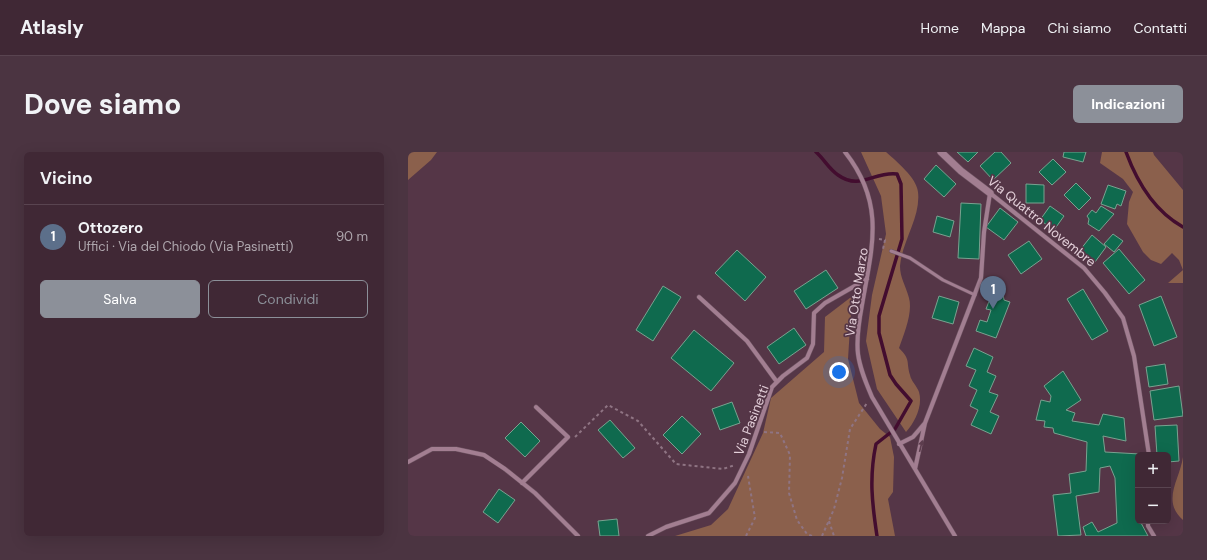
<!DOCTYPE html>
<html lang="it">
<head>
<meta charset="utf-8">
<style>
  body { margin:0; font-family:"DM Sans",sans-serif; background:#4b3441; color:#f1f3f6 }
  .controls { position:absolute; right:12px; bottom:12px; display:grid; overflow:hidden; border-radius:6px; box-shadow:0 4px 16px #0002 }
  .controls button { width:36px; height:36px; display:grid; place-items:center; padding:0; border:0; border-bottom:1px solid #594450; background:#402835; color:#f1f3f6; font:20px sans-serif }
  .you { position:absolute; left:431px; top:220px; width:14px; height:14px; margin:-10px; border:3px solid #fff; border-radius:50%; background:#1a73e8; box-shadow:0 0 0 6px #1a73e833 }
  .badge { display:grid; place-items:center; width:26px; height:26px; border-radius:50%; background:#8c9099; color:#fff; font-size:13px; font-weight:700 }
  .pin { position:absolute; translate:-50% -33px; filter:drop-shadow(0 1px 2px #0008) }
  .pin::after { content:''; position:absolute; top:21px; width:14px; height:12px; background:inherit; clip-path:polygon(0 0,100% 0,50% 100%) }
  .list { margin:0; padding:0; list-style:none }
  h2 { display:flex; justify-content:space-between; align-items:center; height:52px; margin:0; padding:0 16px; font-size:17px }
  h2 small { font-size:13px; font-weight:400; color:#aea6ad }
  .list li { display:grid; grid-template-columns:26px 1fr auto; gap:12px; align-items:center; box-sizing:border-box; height:64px; padding:0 16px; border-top:1px solid #594450 }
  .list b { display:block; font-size:15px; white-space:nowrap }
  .list p { margin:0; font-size:13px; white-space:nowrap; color:#aea6ad }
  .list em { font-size:13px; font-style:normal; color:#aea6ad }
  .actions { display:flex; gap:8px; padding:12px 16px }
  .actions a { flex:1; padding:9px 0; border:1px solid #8c9099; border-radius:6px; text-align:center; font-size:14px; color:#8c9099 }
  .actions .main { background:#8c9099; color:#fff }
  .map { position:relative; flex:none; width:775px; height:384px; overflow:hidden; border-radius:6px }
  header { display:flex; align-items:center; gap:24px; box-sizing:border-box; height:56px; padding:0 20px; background:#402835; border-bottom:1px solid #594450 }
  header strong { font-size:19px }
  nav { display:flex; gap:22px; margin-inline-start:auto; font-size:14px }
  .intro { display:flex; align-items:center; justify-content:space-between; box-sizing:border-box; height:96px; padding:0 24px }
  h1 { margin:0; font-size:28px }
  .button { padding:10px 18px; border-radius:6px; background:#8c9099; color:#fff; font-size:14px; font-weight:700 }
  main { display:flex; gap:24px; padding:0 24px }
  aside { flex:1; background:#402835; border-radius:6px; box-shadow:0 4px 16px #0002 }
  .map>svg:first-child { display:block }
</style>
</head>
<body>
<header>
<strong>Atlasly</strong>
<nav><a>Home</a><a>Mappa</a><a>Chi siamo</a><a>Contatti</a></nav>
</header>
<div class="intro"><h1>Dove siamo</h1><a class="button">Indicazioni</a></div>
<main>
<aside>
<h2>Vicino<small></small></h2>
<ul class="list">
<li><span class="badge" style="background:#5c6f8a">1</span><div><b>Ottozero</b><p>Uffici · Via del Chiodo (Via Pasinetti)</p></div><em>90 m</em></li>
</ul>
<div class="actions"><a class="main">Salva</a><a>Condividi</a></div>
</aside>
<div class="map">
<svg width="775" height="384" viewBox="0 0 775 384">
  <rect width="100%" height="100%" fill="#553647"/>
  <path fill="#8b604c" d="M0 0H29L23 8 0 28Z
    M453 0H478C488 9 509 26 510 40 513 65 494 89 492 114 492 126 498 134 501 146 505 160 496 182 491 196 503 208 498 209 502 223 503 229 509 234 511 240 515 254 507 270 498 280L469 237 458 189 464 143 478 82 473 44Z
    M694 0H745L746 3 775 38V131H760L775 118 771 108 764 101 753 112 743 108 735 100 719 72 721 50 725 40 715 27 692 11Z
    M451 139 443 160 440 207 451 251 472 277 482 285 486 305 485 340 480 347 487 384H267L303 373 320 357 355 281 363 246 416 200 417 165Z
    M775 305V368C753 349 772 327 775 305Z"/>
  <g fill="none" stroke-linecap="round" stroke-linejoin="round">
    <path stroke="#430d2f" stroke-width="3.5" d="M408 0C416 7 421 17 430 23 452 39 466 19 489 22L493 32 494 87 471 164V181L482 223 488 232 503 249 487 277 468 292C461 325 464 351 469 384
      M718 0C729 30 746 59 775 75"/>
  </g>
  <path fill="#0f6a4e" stroke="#79a290" d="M549 0H570L560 10Z
    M587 0H593L603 11 585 28 572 14Z
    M656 0H678L675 10 655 5Z
    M645 7 658 20 644 33 631 20Z
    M528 13 548 32 536 45 516 27Z
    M668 31 683 46 671 58 656 43Z
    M618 32 636 33V51H618Z
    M700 33 718 39 713 54 709 52 707 57 693 52Z
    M553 51 573 52 571 107 550 106Z
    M642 54 656 64 646 78 632 68Z
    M693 54 706 62 691 79 680 72 681 67 679 64 684 58 688 61Z
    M592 56 610 70 596 88 578 75Z
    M529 64 546 69 542 85 525 80Z
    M705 82 715 89 706 100 696 92Z
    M684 83 698 95 687 110 672 98Z
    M621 89 634 107 613 122 600 103Z
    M711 97 737 128 721 142 695 111Z
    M329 98 358 125 337 149 307 121Z
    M418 118 430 136 398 157 386 139Z
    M255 134 273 145 245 189 228 178Z
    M675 137 700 179 684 188 659 147Z
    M585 139 595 142 596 148 602 150 588 186 568 179 572 168 579 170 583 158 578 157Z
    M531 144 551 150 545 172 524 166Z
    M753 144 769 185 746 194 731 153Z
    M386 176 398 193 371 212 359 195Z
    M286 178 326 211 303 239 263 206Z
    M566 196 585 205 579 220 588 224 581 240 590 243 582 260 591 264 583 282 563 273 570 258 562 254 569 238 561 234 568 218 558 214Z
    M757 212 760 232 741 235 738 215Z
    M655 219 673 248 658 258 667 261 664 269 691 273 695 262 716 266 718 289 695 284 697 300 732 302 730 303V369H732L740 384H678L675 375 684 370 690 380 709 371 707 326 702 314 692 316 691 340 668 344 673 383 650 384 645 343 663 341 661 322 678 319 679 290 646 281 645 276 636 275 637 269 628 268 633 248 642 250 643 244 636 234Z
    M771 234 775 264 746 268 742 239Z
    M324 250 332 271 312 278 304 257Z
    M274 264 293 282 274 302 255 283Z
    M202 268 227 296 215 306 190 278Z
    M113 270 132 289 117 305 97 286Z
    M769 273 771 309 760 310V303H749L747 274Z
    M91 337 107 348 90 371 75 360Z
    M209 367 211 384H192L190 369Z"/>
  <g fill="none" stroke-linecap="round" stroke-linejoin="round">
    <defs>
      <path id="service" d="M483 99 502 106 535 128 567 143"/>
      <path id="minor" d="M437 0C478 52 464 95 454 153 451 169 448 186 450 202 452 217 458 231 464 245L547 384
        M291 145 339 189 369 230
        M491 292 505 285 517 271
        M0 310 24 297H48L76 303 97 317 127 341 170 384
        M507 317 517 271 573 126 576 80 582 41 676 116 697 141 715 166 726 204 741 303
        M114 331 160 285 128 255
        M740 369V374L746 384
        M240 384 258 375 301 361 327 331 341 302 364 235 375 224 399 206 405 192 406 161 417 151 459 127"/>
      <path id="tertiary" d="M533 0 553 19 582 41"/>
    </defs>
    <use href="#service" stroke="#6d5361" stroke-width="4"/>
    <use href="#minor" stroke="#6d5361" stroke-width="5"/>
    <use href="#tertiary" stroke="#6d5361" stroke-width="8"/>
    <path stroke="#8f7483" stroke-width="2" stroke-dasharray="3 3" stroke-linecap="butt" d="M471 87 477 88 475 97 477 98
      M356 280 372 281 382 303 381 341 389 368 399 382 404 384
      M167 285 200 253 230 269 268 312 315 317 327 313
      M421 369 426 384
      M338 384 347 366 340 324
      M414 384 426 357 434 326 442 277 459 251"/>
    <use href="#service" stroke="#a27e91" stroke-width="3"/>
    <use href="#minor" stroke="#a27e91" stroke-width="4"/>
    <use href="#tertiary" stroke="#a27e91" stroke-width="7"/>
  </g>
  <defs><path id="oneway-solid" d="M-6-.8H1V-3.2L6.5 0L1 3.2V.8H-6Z"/></defs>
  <use fill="#5d3d4e" href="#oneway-solid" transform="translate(513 294) rotate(-76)"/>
  <g text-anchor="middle" stroke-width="3.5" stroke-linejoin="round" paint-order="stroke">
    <g font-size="13" fill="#e4d0da" stroke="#553647">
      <text transform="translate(634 69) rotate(39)" y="5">Via Quattro Novembre</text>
      <text transform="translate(448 140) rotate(-81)" y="5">Via Otto Marzo</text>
      <text transform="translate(343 268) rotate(-69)" y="5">Via Pasinetti</text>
    </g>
  </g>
</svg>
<div class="controls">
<button>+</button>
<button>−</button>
</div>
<div class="you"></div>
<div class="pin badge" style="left:585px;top:157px;background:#5c6f8a">1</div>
</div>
</main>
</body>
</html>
